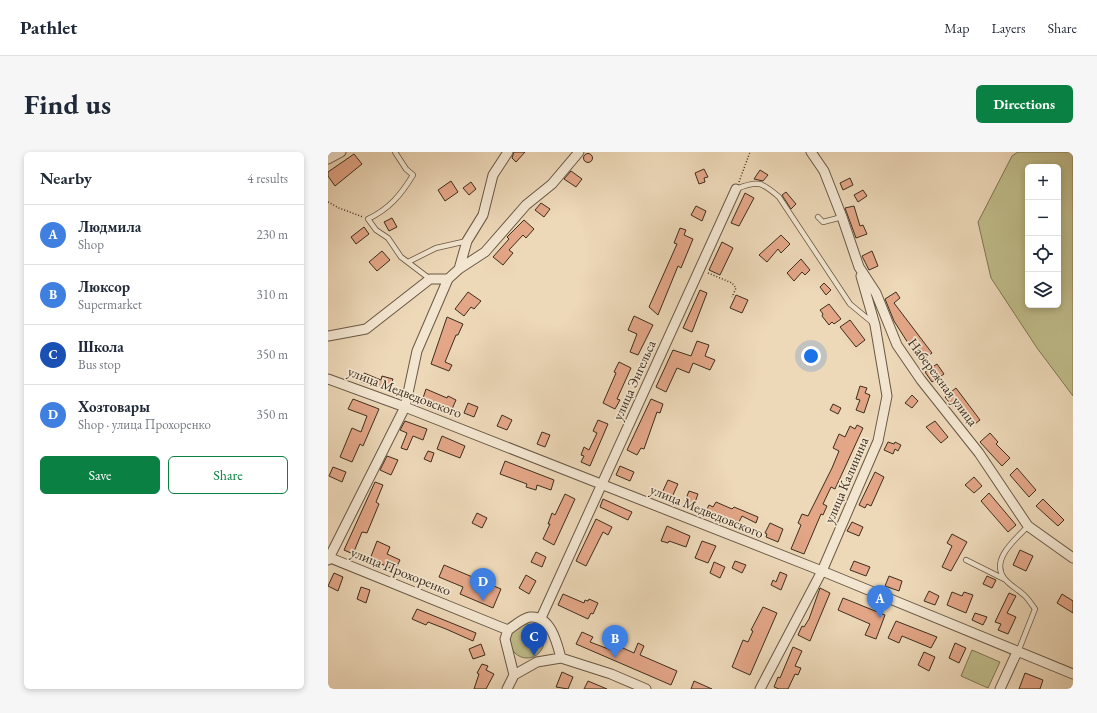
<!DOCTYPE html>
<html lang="en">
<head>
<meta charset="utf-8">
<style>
  body { margin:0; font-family:"EB Garamond",serif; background:#f6f6f7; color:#1f2937 }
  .controls { position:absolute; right:12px; top:12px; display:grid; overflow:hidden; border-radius:6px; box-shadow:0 2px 6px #0003 }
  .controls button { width:36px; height:36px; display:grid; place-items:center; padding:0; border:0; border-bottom:1px solid #e0e1e3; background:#fff; color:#1f2937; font:20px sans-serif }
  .you { position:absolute; left:483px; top:204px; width:14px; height:14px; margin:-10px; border:3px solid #fff; border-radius:50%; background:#1a73e8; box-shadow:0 0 0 6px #1a73e833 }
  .badge { display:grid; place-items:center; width:26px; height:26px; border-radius:50%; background:#0b8043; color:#fff; font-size:13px; font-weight:700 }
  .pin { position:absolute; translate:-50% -33px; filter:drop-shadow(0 1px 2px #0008) }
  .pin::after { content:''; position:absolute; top:21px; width:14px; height:12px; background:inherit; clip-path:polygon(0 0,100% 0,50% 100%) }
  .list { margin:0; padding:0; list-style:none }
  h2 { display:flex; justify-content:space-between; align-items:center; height:52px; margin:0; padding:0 16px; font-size:17px }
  h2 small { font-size:13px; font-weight:400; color:#747a83 }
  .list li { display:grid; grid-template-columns:26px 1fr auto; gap:12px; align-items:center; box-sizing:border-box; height:60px; padding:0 16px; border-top:1px solid #e0e1e3 }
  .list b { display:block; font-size:15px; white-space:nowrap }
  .list p { margin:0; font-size:13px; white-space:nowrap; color:#747a83 }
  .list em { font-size:13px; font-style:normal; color:#747a83 }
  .actions { display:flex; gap:8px; padding:12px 16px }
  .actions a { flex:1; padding:9px 0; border:1px solid #0b8043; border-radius:6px; text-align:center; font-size:14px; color:#0b8043 }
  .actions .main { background:#0b8043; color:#fff }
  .icon { flex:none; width:22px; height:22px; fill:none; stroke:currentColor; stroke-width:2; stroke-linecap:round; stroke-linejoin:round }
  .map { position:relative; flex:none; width:745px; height:537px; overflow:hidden; border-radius:6px }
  header { display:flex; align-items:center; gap:24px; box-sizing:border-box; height:56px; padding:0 20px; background:#fff; border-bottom:1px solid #e0e1e3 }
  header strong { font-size:19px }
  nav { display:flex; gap:22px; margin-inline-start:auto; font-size:14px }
  .intro { display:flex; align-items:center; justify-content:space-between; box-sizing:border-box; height:96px; padding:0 24px }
  h1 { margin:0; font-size:28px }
  .button { padding:10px 18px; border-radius:6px; background:#0b8043; color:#fff; font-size:14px; font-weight:700 }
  main { display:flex; gap:24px; padding:0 24px }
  aside { flex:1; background:#fff; border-radius:6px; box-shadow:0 2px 6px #0003 }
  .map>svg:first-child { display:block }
</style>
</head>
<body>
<header>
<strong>Pathlet</strong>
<nav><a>Map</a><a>Layers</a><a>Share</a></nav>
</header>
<div class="intro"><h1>Find us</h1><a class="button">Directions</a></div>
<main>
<aside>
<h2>Nearby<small>4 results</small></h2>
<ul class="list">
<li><span class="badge" style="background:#3f7fe0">A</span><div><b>Людмила</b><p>Shop</p></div><em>230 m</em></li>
<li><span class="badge" style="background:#3f7fe0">B</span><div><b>Люксор</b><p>Supermarket</p></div><em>310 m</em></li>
<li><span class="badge" style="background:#1a4fb4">C</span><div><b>Школа</b><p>Bus stop</p></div><em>350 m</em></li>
<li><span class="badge" style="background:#3f7fe0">D</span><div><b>Хозтовары</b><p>Shop · улица Прохоренко</p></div><em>350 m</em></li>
</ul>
<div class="actions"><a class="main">Save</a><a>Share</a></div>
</aside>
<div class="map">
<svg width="745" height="537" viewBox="0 0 745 537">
  <rect width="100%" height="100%" fill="#edd8b8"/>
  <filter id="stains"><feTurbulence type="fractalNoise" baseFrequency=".005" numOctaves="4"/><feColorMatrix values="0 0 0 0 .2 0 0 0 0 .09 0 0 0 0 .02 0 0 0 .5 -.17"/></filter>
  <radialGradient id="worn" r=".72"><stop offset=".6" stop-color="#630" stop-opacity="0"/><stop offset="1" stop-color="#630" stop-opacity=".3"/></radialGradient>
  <path fill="#bfbc8a" stroke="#7e7554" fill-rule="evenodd" d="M690 0H745V244L709 196 663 126 650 70 684 4ZM700 15H730V153H700Z
    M182 489a17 17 0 1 1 34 0a17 17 0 1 1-34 0Z
    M644 498 672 510 660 536 633 524Z"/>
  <path fill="#e3a687" stroke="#3d2e1d" d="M186 0H197L188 10 184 6Z
    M255.5 6a4.5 4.5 0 1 1 9 0a4.5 4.5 0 1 1-9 0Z
    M26 2 34 12 7 34 0 24V20Z
    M376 17 380 25 376 26 377 30 371 32 367 21Z
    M432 18 440 23 435 29 426 27Z
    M243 19 254 27 248 35 236 27Z
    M522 26 525 33 515 38 512 31Z
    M123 29 130 40 117 49 110 38Z
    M143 30 148 37 141 43 135 36Z
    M535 38 539 44 530 50 526 43Z
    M458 40 468 52 463 57 454 43Z
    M417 41 426 46 411 74 403 71Z
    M213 51 222 57 216 65 207 58Z
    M368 54 378 59 374 69 363 63Z
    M526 54 532 74 535 73 539 82 528 86 517 56Z
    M64 66 69 75 61 79 56 70Z
    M196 68 206 77 198 86 195 83 181 98 185 101 175 113 165 105 181 87 179 85Z
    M36 75 41 82 28 92 23 85Z
    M352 76 358 78 356 83 365 87 353 116 350 114 330 163 321 155 349 92 346 91Z
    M453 83 462 92 453 101 450 97 439 110 431 103Z
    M394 90 405 96 392 123 381 118Z
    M54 99 62 108 49 119 41 110Z
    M544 99 550 114 541 118 534 104Z
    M473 107 482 118 477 123 474 120 466 129 459 121Z
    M496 131 503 138 498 143 492 135Z
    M372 138 379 141 364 180 355 176Z
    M140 140 153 149 146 157 143 155 136 164 127 157Z
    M568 140 572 146 566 151 604 201 596 207 584 188 580 191 566 169 557 147Z
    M408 143 420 148 414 161 402 156Z
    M501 152 513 167 506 172 504 170 501 173 494 164 495 162 492 158Z
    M306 164 325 173 310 203 302 200 309 182 300 178Z
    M119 165 135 172 130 183H128L117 210 124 213 121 219 103 212Z
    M522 168 537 188 528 195 512 175Z
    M369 189 381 193 377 204 387 208 382 218 365 211 361 221 349 216 338 240 328 235 345 198 363 204Z
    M291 210 303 216 289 247 292 248 287 257 275 251 288 221 286 220Z
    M609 212 616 222 604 230 597 220Z
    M36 221 53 228 54 224 65 227 61 238 33 230Z
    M532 234 539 236 537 241 542 243 536 261 528 258 532 248 528 247Z
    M628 236 652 268 643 275 635 265 638 263 628 251 624 254 617 245Z
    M98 237 119 246 120 244 128 248 124 257 95 246Z
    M584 243 590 249 584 256 577 251Z
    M25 247 51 257 35 294 32 292 24 310 12 305 24 276 33 280 39 264 20 257Z
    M323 247 335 252 332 261 329 260 316 297 313 296 309 303 299 298Z
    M140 251 150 255 146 265 136 261Z
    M505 252 513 256 510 262 502 258Z
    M174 263 184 268 179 278 169 274Z
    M270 268 280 272 262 314 253 310 256 304 253 303 256 295 261 298 269 281 265 279Z
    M77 269 99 277 95 288 85 284 79 298 73 296 79 281 72 278Z
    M607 269 620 285 613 291 598 275Z
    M529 273 535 276 507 337 503 335 495 352 499 354 495 363 493 362 476 402 463 397 473 373 470 371 474 362 480 364 504 316 511 299 505 296 511 282 517 285 522 274 527 277Z
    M214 280 222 283 217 295 209 292Z
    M662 281 670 290 668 292 682 306 674 314 652 290Z
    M114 284 137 294 132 306 109 297Z
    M560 290 566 292 567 290 573 293 570 299 567 297 565 302 556 298Z
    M100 299 106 301 103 310 96 307Z
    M59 304 70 308 63 323 52 318Z
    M177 309 226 328 223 338 209 333 208 338 198 335 199 332 172 322Z
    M292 314 306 320 302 329 288 323Z
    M5 315 18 320 14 330 1 324Z
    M689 316 708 338 701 345 682 323Z
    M547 320 556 325 543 354 539 352 537 356 531 353Z
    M646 325 654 334 646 341 637 333Z
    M340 328 350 332 344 345 334 341Z
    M47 330 55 333 48 350 51 352 39 381 34 380 25 402 16 398Z
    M361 339 370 342 366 353 357 349Z
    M661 341 688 373 680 380 653 349Z
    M237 342 247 347 226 393 215 387 222 372H220L224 361 227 363Z
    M275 347 304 360 300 368 272 355Z
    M715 347 736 368 730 374 708 354Z
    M388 350 404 357 406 355 430 365 428 371 414 364 410 372 378 359 381 353 385 355Z
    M149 361 159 366 154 376 144 371Z
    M268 367 284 375 280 383 275 380 258 414 248 409Z
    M524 370 535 375 531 384 519 379Z
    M442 371 455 377 450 390 438 385 439 382 437 381Z
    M339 374 362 384 358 395 341 389 340 391 333 389Z
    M624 382 639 390 623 419 614 415 624 394 619 391Z
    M49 389 62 395 59 402 72 408 67 418 42 407Z
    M374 389 388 394 380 411 367 406Z
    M692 398 705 404 698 419 685 413Z
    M208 400 218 405 214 415 203 410Z
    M407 409 418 413 414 421 404 416Z
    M526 409 542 415 538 424 522 418Z
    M386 410 397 415 392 426 382 421Z
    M116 413 173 437 165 456 132 442 135 435 111 425Z
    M452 420 459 423 453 438 443 433 445 428 448 430Z
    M6 421 15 425 10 439 0 434Z
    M198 423 208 429 201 442 191 436Z
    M561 424 574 429 571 439 557 434Z
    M659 424 668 428 664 436 655 432Z
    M33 435 42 438 38 451 29 447Z
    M492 436 502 441 482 489 470 483 474 474 476 475 481 467Z
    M601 439 611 444 607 453 596 449Z
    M624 440 634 444 636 440 645 443 638 461 619 453Z
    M681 441 688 444 679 461 688 465 680 482 670 478 673 472 667 470Z
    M235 442 256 451 257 448 260 449 261 447 270 451 265 462 263 461 260 467 230 453Z
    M734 442 745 449V461L729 451Z
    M515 446 557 463 548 487 537 483 542 472 510 458Z
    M435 455 449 461 422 523 404 515 415 488 420 490 425 479 423 478Z
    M89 457 148 481 145 489 118 477 100 470 98 473 84 467Z
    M647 461 659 465 655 473 644 468Z
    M568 469 609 485 603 496 574 484 571 491 560 486Z
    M254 480 265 485 262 490 283 498 286 492 306 501 310 491 316 494 312 503 349 519 343 533 248 492Z
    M627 491 638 496 631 511 621 506Z
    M153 492 157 503 145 507 141 497Z
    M465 495 474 499 467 514 473 516 470 523 467 522 460 537H451L446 535 450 525 452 526Z
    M596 500 607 505 601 519 590 513Z
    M154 512 160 514 158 518 166 522 158 537H146L151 522 149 521Z
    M234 520 245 525 240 537 228 535Z
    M697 521 715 528 712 537H691Z
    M260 529 279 537H256Z
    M366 529 384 537H363Z"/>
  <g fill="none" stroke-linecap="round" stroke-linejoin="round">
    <defs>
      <path id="lane" d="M67 0 78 17 85 23C73 43 61 57 40 67L48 78 60 86 73 105 102 127
        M408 37C430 28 434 30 451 45L522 152 545 171
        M490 65 495 70 514 65
        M80 110 108 96 139 89
        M638 408 676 427
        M690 500 707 457C704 453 701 448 697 444 691 438 681 433 676 426 662 407 689 386 700 374"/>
      <path id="street" d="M483 0 496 19 514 65 531 115 548 141 569 193 593 228 651 301 700 374 745 406
        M0 7 13 0
        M131 117 139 89 155 63 165 23 180 0
        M0 184 38 177 102 127H120
        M0 227 77 255 494 419 745 522
        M0 405 180 478
        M0 408 77 255 89 199 120 127 131 117 157 100 198 53 224 32 251 0
        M213 466 408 37
        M186 523 209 510 233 506 283 522 318 537
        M186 523 177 487 180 478C186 474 195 466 202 465 223 463 229 491 233 506
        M179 537 186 523
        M432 537 494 419 550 289 559 244 547 173 533 124
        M672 537 689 500"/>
    </defs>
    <use href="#lane" stroke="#695844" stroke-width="6"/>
    <use href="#street" stroke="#695844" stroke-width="11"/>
    <path stroke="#3d2e1d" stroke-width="1.5" stroke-dasharray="1 2" stroke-linecap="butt" d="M411 30 422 0
      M0 50 11 56 35 65
      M380 121 404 131 408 136 404 145"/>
    <use href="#lane" stroke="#f3e6d1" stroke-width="4.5"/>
    <use href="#street" stroke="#f3e6d1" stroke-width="9"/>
  </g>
  <g text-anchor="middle" stroke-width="3.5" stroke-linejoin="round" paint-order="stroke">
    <g font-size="14" fill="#3d2e1d" stroke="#f3e6d1">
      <text transform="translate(306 228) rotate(-66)" y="5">улица Энгельса</text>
      <text transform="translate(615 230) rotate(53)" y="5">Набережная улица</text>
      <text transform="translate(77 240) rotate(21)" y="5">улица Медведовского</text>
      <text transform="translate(518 328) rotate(-67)" y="5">улица Калинина</text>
      <text transform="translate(379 359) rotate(22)" y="5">улица Медведовского</text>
      <text transform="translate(73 419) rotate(22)" y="5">улица Прохоренко</text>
    </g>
  </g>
  <rect width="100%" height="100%" filter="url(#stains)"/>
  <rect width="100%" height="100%" fill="url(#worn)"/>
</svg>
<div class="controls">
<button>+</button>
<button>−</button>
<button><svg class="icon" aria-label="locate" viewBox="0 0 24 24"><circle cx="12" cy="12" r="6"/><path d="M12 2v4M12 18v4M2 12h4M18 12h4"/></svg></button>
<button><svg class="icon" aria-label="layers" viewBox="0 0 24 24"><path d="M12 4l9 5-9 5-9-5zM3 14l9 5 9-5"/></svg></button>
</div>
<div class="you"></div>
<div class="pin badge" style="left:552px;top:466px;background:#3f7fe0">A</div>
<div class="pin badge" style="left:287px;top:506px;background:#3f7fe0">B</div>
<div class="pin badge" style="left:206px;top:504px;background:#1a4fb4">C</div>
<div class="pin badge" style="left:155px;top:449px;background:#3f7fe0">D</div>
</div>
</main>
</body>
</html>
